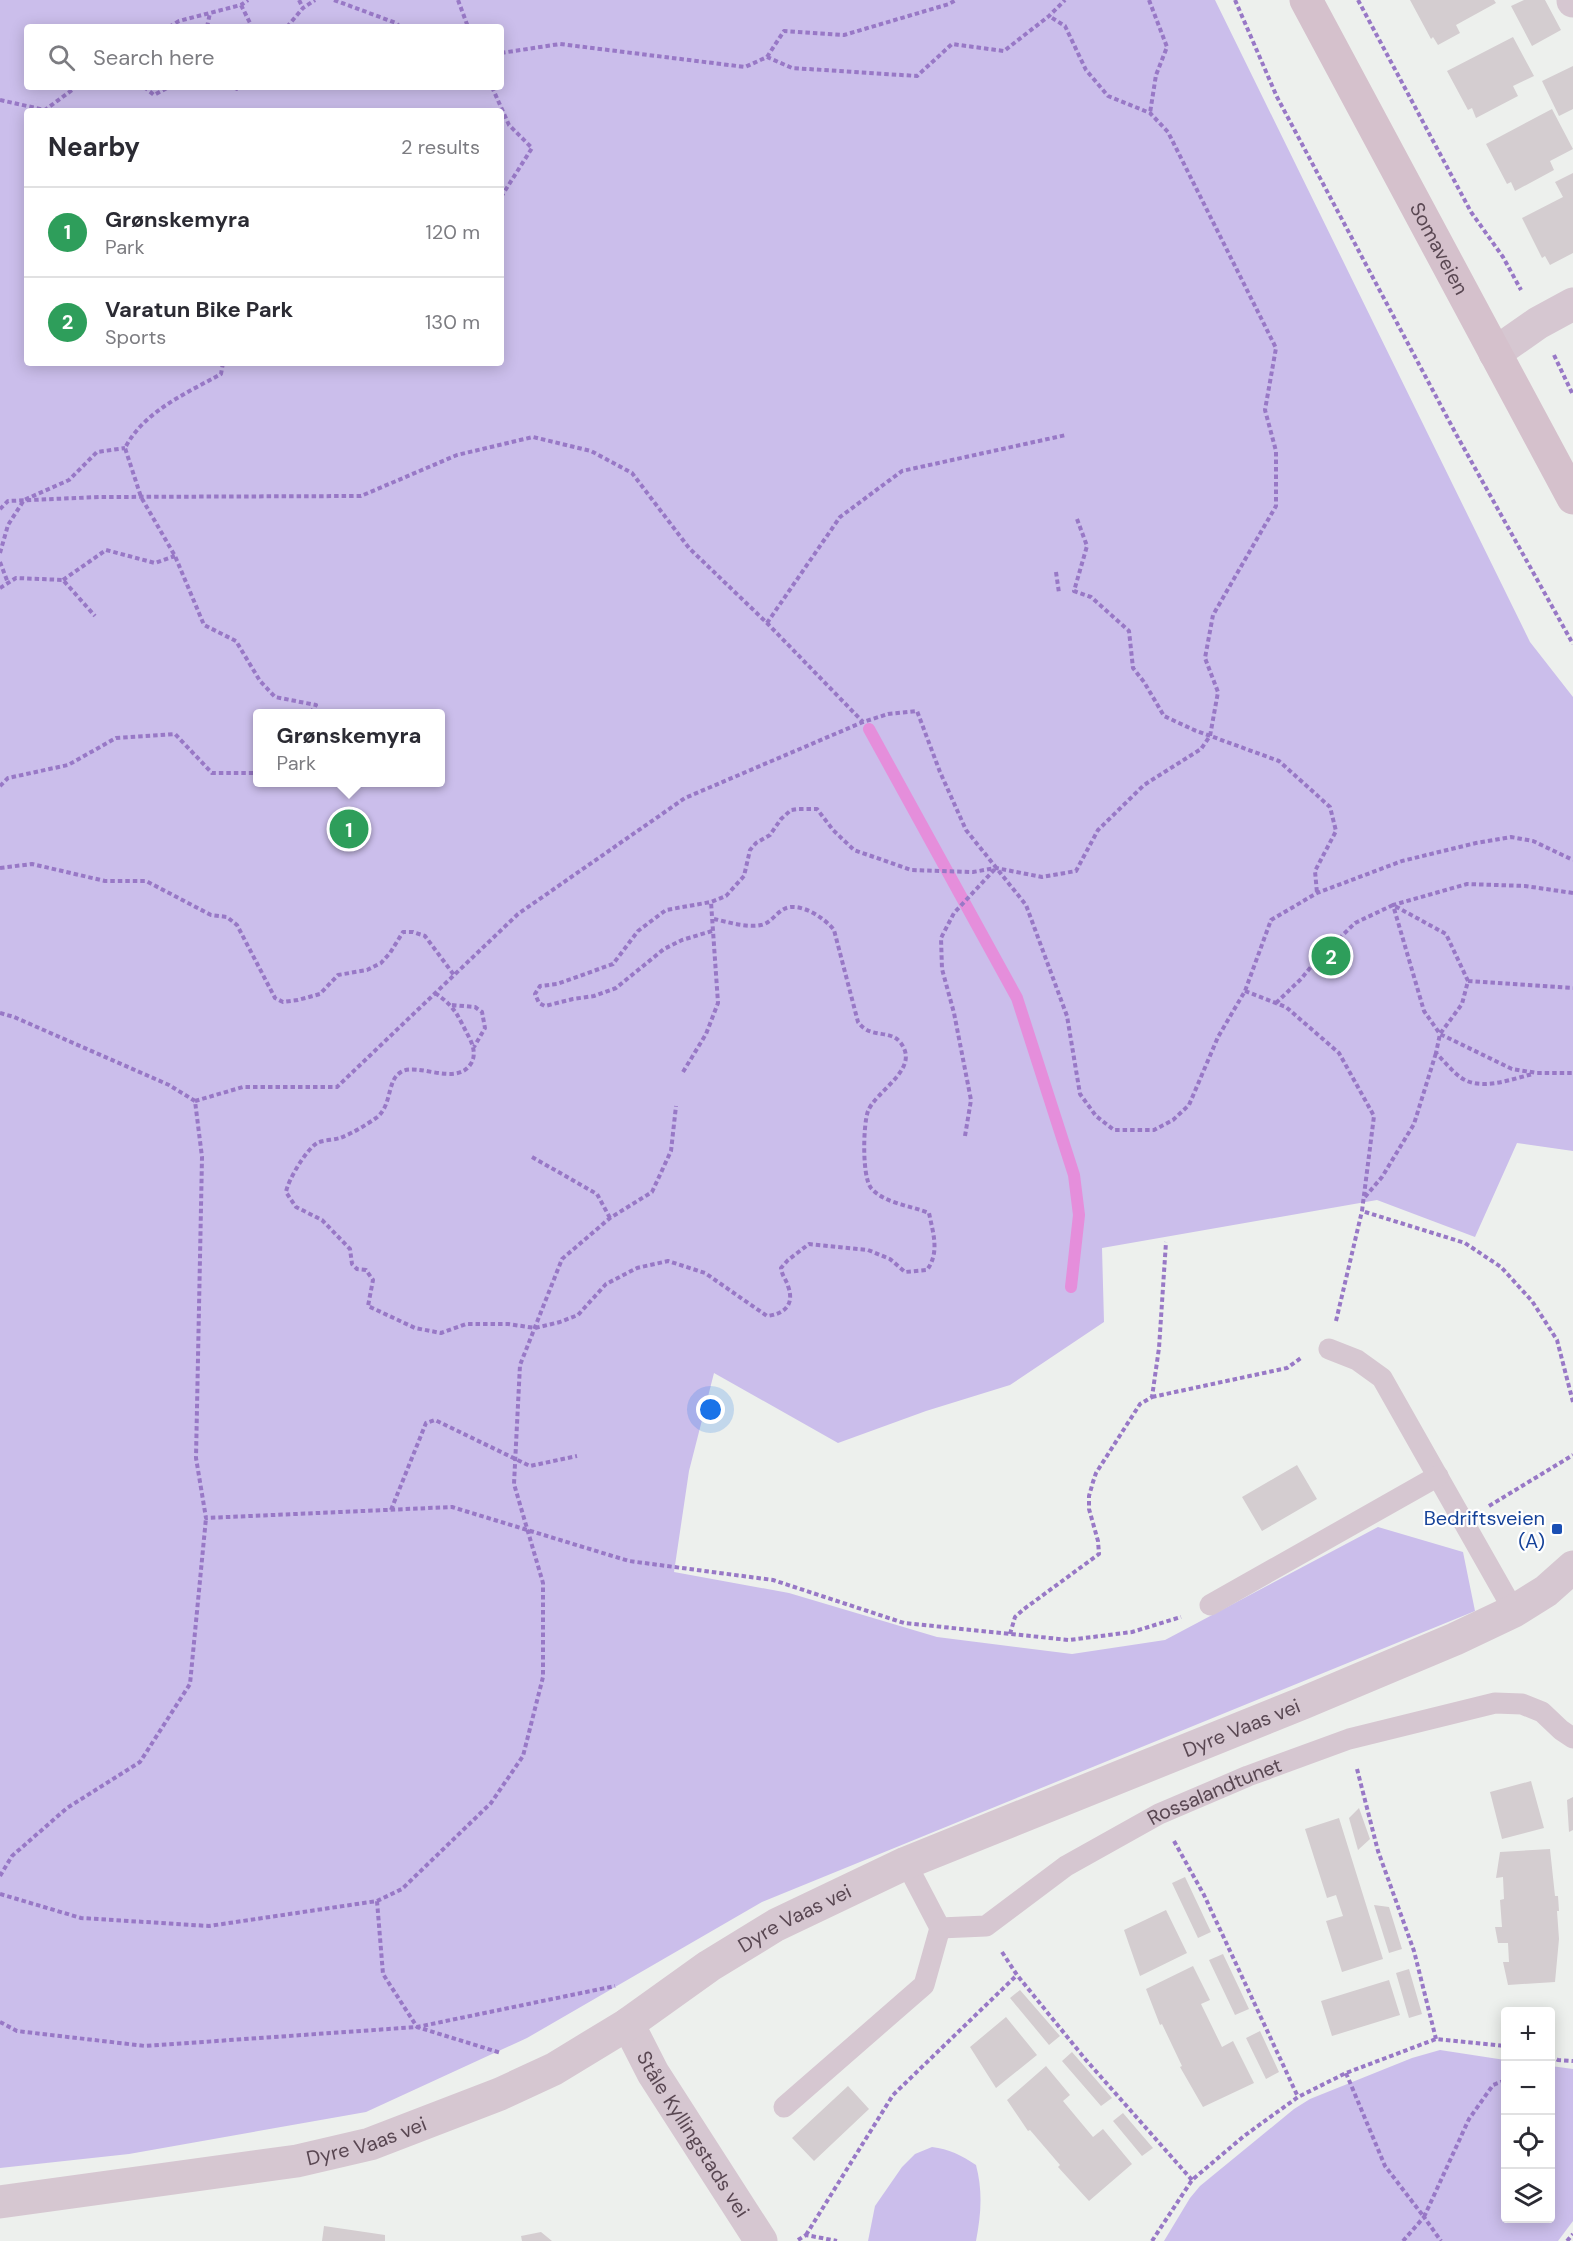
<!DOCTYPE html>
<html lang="en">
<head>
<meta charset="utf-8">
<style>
  body { margin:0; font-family:"DM Sans",sans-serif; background:#f2f2f3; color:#2b2b33 }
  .controls { position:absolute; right:18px; bottom:18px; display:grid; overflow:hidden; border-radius:6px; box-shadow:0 3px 15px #0003 }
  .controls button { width:54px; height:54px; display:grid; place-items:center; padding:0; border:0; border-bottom:2px solid #e1e1e2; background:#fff; color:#2b2b33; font:30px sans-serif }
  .you { position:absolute; left:711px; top:1410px; width:21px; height:21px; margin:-15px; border:4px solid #fff; border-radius:50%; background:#1a73e8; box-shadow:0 0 0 9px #1a73e833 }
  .badge { display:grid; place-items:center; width:39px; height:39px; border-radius:50%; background:#d12681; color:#fff; font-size:20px; font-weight:700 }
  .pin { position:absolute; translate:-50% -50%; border:3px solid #fff; box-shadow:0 2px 6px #0006 }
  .popup { position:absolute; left:253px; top:709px; width:192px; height:78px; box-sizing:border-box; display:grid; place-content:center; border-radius:6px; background:#fff; filter:drop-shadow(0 2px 4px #0005); font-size:20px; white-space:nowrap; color:#7c7c81 }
  .popup b { font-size:22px; color:#2b2b33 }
  .popup::after { content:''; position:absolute; left:50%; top:100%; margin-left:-12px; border:12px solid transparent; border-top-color:#fff }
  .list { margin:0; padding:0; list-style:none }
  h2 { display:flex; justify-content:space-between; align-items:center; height:78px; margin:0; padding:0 24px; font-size:26px }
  h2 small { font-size:20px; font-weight:400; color:#7c7c81 }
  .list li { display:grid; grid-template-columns:39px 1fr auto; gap:18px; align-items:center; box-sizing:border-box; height:90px; padding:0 24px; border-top:2px solid #e1e1e2 }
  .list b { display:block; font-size:22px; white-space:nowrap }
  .list p { margin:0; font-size:20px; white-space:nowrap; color:#7c7c81 }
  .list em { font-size:20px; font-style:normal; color:#7c7c81 }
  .icon { flex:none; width:33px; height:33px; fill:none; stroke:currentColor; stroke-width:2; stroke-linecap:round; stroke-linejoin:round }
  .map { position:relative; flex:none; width:1573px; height:2241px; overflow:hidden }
  .search { position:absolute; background:#fff; box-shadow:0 3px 15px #0003; left:24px; top:24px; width:480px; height:66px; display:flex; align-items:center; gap:15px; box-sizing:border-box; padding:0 21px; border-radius:6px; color:#7c7c81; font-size:22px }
  .panel { position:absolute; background:#fff; box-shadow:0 3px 15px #0003; left:24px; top:108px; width:480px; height:258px; border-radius:6px }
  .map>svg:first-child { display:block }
</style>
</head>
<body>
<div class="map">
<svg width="1573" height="2241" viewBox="0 0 1573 2241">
  <rect width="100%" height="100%" fill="#edf0ed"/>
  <path fill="#cbbeeb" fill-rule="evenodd" d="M0 0H1215L1530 642 1573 697V1151L1517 1143 1475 1237 1377 1200 1102 1248 1104 1322 1010 1385 926 1411 838 1443 714 1373 689 1471 674 1572 789 1593 937 1637 1072 1654 1165 1640 1378 1527 1463 1552 1475 1611 762 1902 527 2038 366 2112 129 2154 0 2168ZM27 27H501V87H27ZM27 111H501V363H27ZM258 714H440V782H258Z
    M1440 2050 1505 2060 1506 2218H1550L1551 2066 1573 2069V2221L1558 2241H1164L1190 2198 1200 2186 1294 2109 1310 2099 1412 2058Z
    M932 2147C949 2149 961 2155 976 2165 983 2191 981 2215 976 2241H868L875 2206 902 2167 915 2154Z"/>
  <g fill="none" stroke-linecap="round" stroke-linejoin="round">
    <path stroke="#e58edb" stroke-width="12" d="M869 729 1017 998 1074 1175 1079 1215 1071 1287"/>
  </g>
  <path fill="#d4cdd0" d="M1410 0H1494L1496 3 1456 25 1460 33 1438 45 1433 37 1431 39Z
    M1524 0H1545L1561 30 1532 46 1511 6Z
    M1513 37 1534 76 1513 86 1518 96 1476 118 1472 108 1468 110 1447 71Z
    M1573 66V109L1559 116 1542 81Z
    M1552 109 1573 149 1550 161 1554 170 1515 191 1511 182 1507 184 1486 144Z
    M1573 173V253L1550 265 1545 256 1542 258 1522 218 1563 197 1555 182Z
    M1297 1465 1317 1499 1262 1531 1242 1497Z
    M1531 1781 1544 1828 1502 1839 1490 1792Z
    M1573 1797V1830L1569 1832 1567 1800Z
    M1359 1808 1370 1839 1358 1850 1349 1818Z
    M1339 1818 1383 1959 1342 1972 1326 1921 1343 1916 1336 1895 1327 1898 1305 1829Z
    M1550 1849 1555 1896H1558L1559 1911H1557L1559 1939 1555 1982 1508 1985 1503 1962H1509L1508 1943H1498L1495 1927H1502L1500 1900 1504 1899 1503 1877 1496 1878 1500 1852Z
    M1185 1877 1211 1932 1198 1938 1172 1883Z
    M1374 1905 1389 1907 1402 1949 1389 1953Z
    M1166 1910 1187 1953 1140 1976 1124 1930Z
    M1223 1954 1249 2009 1235 2015 1209 1960Z
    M1193 1966 1210 2000 1201 2004 1222 2047 1233 2041 1254 2083 1203 2107 1180 2067 1182 2066 1162 2024 1160 2025 1146 1989Z
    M1409 1969 1422 2014 1409 2018 1396 1973Z
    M1389 1980 1400 2015 1332 2036 1321 2001Z
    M1020 1990 1060 2036 1049 2045 1010 1998Z
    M1006 2017 1037 2055 996 2088 970 2047Z
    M1260 2031 1279 2072 1266 2079 1246 2038Z
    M1072 2052 1112 2098 1101 2106 1062 2061Z
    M1046 2066 1070 2095 1063 2101 1093 2137 1103 2129 1132 2164 1089 2201 1058 2167 1060 2165 1030 2130 1028 2131 1007 2100Z
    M848 2086 869 2109 814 2161 792 2138Z
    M1123 2113 1153 2148 1142 2156 1113 2121Z
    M324 2226 385 2235V2241H322Z
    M541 2232 552 2241H522L521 2236Z"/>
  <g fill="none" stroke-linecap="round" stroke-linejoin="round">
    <path stroke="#9878c6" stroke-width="4" stroke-dasharray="4.5 3" stroke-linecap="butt" d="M299 0 303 8
      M334 0 396 23 400 27
      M458 0 468 27
      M1149 0 1167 47 1156 75 1150 113
      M1235 0 1277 97 1456 434 1573 644
      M1358 0 1471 212 1503 257 1521 290
      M241 5 252 27
      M169 27 179 21 241 5 248 0
      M207 27 210 13
      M287 27 303 8 315 0
      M501 53 560 44 745 67 767 57 792 68 917 76 952 44 1004 51 1049 16 1065 0
      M767 57 784 31 844 35 949 4 956 0
      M144 87 154 95 169 87
      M233 87 237 89 241 87
      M492 87 509 125 532 148 501 197
      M0 100 45 110 76 87
      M1554 355 1573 395
      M223 363 221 374C187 393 144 411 125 448L141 497 175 556 204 625 236 641 260 681 275 697 316 705 310 714
      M0 509 8 501 99 497 361 496 457 455 533 437 591 451 632 473 689 548 767 623 863 722
      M1077 519 1087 546 1074 591 1091 597 1129 631 1133 668 1144 682 1164 716 1194 730 1279 761 1330 807 1336 831 1315 871 1317 893
      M0 553 8 525 24 500 69 480 97 452 125 448
      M0 562 8 583
      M1056 572 1059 593
      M63 580 106 550 155 563 175 556
      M0 588 16 578 63 580 95 616
      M767 623 840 517 902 471 1066 435
      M0 786 8 778 68 765 116 738 175 734 212 773H255L258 771
      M0 868 32 864 105 881H146L211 915 227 917 237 925 275 998 283 1002 298 1000 320 994 338 975 367 970 381 963 390 953 403 932H413L425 936 454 975
      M1573 893 1525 886 1467 884 1393 905 1424 1011 1440 1034 1512 1069 1537 1073H1573
      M712 931 682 940 664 949 616 988 594 996 573 999 545 1006 539 1003 535 994 540 986 557 984 613 964 638 931 666 910 711 902 726 896 744 876 750 850 756 843 770 835 781 819 791 810 798 809H817L833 830 854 850 911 870 973 872 996 868 1042 877 1076 871 1098 830 1144 785 1201 749 1210 736 1218 692 1205 658 1213 615 1276 506V451L1265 410 1276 348 1168 132 1150 113 1108 96 1086 70 1065 26 1049 16
      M1468 981 1573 988
      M1245 991 1286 1007 1339 1053 1374 1116 1362 1211 1465 1243 1501 1267 1532 1301 1557 1340 1573 1402
      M435 993C457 1008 458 1017 470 1039 474 1048 476 1057 470 1065 455 1086 417 1062 401 1072 386 1081 393 1105 376 1118 366 1125 351 1134 340 1138 333 1140 323 1140 317 1143 306 1150 288 1180 286 1192L296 1207 322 1220 350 1249 352 1264 357 1269 366 1270 373 1280 368 1306 415 1328 441 1333 466 1324H508L535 1328 560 1322 578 1315 606 1284 637 1268 668 1261 705 1273 767 1316C784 1314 795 1305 788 1286 786 1279 782 1276 781 1268L788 1260 809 1244 868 1250 890 1259 905 1272 927 1270C940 1252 933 1233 929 1213 912 1206 883 1203 871 1188 862 1177 863 1125 868 1111 875 1093 912 1073 905 1051 896 1025 872 1042 858 1022L834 930C825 918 799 901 784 909 776 913 771 923 761 925 747 928 728 922 714 919
      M1276 1003 1301 979 1315 962 1355 923 1393 905 1446 934 1468 981 1462 1004 1440 1034 1436 1053C1444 1061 1451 1070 1460 1077 1480 1092 1511 1079 1533 1074
      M452 1005 475 1007 482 1012 485 1028 474 1047
      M0 1013 14 1017 169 1085 195 1101 202 1157 196 1458 206 1518 452 1507 629 1561 773 1580 904 1623 1069 1640 1132 1632 1181 1617
      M683 1072 706 1034 718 1003 711 902
      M195 1101 243 1087H337L518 914 685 798 863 722 888 714 917 711 940 772 966 830 1026 905 1067 1016 1080 1094 1096 1116 1114 1130H1154L1173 1120 1189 1105 1218 1037 1245 991 1271 920 1317 893 1402 861 1476 843 1511 837 1533 841 1573 860
      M965 1136 971 1100 954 1013 942 969 941 938 954 913 995 869
      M532 1157 597 1194 610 1218
      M1365 1197 1382 1177 1414 1124 1436 1053
      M1336 1321 1362 1211
      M1152 1397 1287 1368 1301 1358
      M1489 1506 1573 1455
      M391 1510 426 1423 435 1420 530 1466 577 1456
      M1010 1634 1015 1617 1024 1609 1099 1554 1098 1541 1089 1509V1496L1093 1482 1096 1473 1140 1404 1152 1397 1159 1348 1166 1242
      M1357 1769 1378 1851 1414 1951 1436 2039
      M1174 1841 1204 1895 1298 2097
      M0 1876 12 1856 67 1808 140 1762 190 1684 206 1518
      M0 1894 81 1918 209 1926 377 1901 402 1889 491 1803 523 1756 543 1677V1583L514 1484 520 1365 562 1259 610 1218 652 1192 671 1151 676 1106
      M377 1901 383 1974 417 2027 501 2053
      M1002 1952 1017 1975 1086 2060 1192 2180
      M0 2022 17 2031 145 2046 417 2027 615 1986
      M1550 2056 1558 2060 1573 2061
      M1346 2073 1385 2166 1424 2217 1469 2119 1493 2085 1506 2080
      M806 2235 893 2095 1017 1975
      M798 2240 806 2235 837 2241
      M1152 2241 1192 2180 1244 2136 1298 2097 1346 2073 1436 2039 1506 2046
      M1403 2241 1424 2217 1441 2241
      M1567 2241 1573 2234"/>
    <g stroke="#d6c7d1" stroke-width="21">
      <path d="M1329 1349 1357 1360 1382 1378 1514 1611"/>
      <path d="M1210 1605 1438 1476"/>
      <path id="s1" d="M906 1863 940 1928 986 1926 1066 1866 1159 1814 1248 1776 1349 1739 1495 1703 1522 1704 1542 1712 1561 1730 1573 1738"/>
      <path d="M784 2107 924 1985 940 1928"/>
    </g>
    <g stroke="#d6c7d1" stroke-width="33">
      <path d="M1573 0V1"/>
      <path d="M1495 353 1538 323 1573 304"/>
      <path id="s2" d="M628 2024 653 2073 761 2241"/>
      <path id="s3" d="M0 2202 297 2161 370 2144 500 2094 554 2069 628 2024 709 1966 776 1925 906 1863 1303 1703 1455 1639 1514 1611 1546 1591 1573 1567"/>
    </g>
    <path stroke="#d5c1cc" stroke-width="33" id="s4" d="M1306 0 1573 498"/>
  </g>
  <rect fill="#1a4fb4" stroke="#fff" stroke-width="2" x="1551" y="1523" width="12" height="12" rx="3"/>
  <g text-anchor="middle" stroke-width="4.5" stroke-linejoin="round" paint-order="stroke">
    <g font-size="20" fill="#594752" stroke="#fff">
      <text dy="7" stroke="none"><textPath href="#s4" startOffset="282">Somaveien</textPath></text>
      <text dy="7" stroke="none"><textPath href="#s3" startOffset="1344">Dyre Vaas vei</textPath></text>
      <text dy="7" stroke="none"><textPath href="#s1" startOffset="386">Rossalandtunet</textPath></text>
      <text dy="7" stroke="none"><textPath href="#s3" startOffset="858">Dyre Vaas vei</textPath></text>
      <text dy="7" stroke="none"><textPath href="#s2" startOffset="128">Ståle Kyllingstads vei</textPath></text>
      <text dy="7" stroke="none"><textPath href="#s3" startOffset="372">Dyre Vaas vei</textPath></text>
    </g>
    <g font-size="20" fill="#164399" stroke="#fff" text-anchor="end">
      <text x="1545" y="1525">Bedriftsveien<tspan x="1545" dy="23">(A)</tspan></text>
    </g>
  </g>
</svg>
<div class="controls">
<button>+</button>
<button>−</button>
<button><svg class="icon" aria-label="locate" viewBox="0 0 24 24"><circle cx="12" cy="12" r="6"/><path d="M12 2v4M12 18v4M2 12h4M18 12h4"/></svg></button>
<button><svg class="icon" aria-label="layers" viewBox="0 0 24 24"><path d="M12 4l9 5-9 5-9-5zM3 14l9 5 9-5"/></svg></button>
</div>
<div class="you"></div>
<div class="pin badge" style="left:349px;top:829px;background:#2e9e5b">1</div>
<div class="popup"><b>Grønskemyra</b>Park</div>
<div class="pin badge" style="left:1331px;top:956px;background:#2e9e5b">2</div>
<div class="search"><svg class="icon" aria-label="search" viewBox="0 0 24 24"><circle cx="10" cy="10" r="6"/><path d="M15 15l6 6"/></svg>Search here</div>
<section class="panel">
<h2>Nearby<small>2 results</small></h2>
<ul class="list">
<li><span class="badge" style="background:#2e9e5b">1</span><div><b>Grønskemyra</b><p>Park</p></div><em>120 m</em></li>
<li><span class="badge" style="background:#2e9e5b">2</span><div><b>Varatun Bike Park</b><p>Sports</p></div><em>130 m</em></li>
</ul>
</section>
</div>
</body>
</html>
